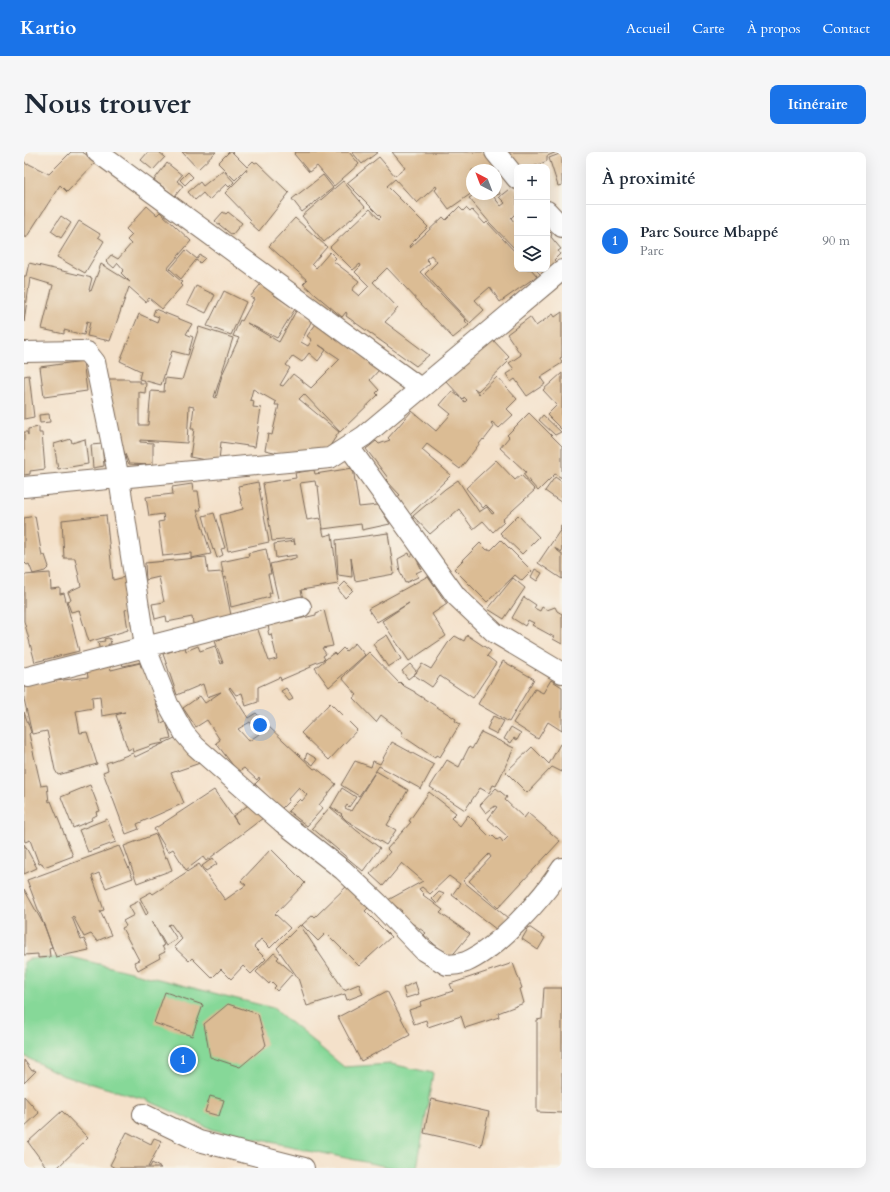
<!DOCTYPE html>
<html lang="fr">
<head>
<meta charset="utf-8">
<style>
  body { margin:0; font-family:Cardo,serif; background:#f6f6f7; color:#1f2937 }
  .controls { position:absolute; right:12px; top:12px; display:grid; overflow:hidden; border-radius:8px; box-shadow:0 4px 16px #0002 }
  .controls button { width:36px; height:36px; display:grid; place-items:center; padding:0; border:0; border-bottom:1px solid #e0e1e3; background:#fff; color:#1f2937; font:20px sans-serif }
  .compass { position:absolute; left:442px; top:12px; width:36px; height:36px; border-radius:50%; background:#fff; box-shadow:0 4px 16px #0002; rotate:318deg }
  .you { position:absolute; left:236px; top:573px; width:14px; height:14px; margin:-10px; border:3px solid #fff; border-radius:50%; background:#1a73e8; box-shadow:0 0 0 6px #1a73e833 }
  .badge { display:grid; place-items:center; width:26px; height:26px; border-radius:50%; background:#1a73e8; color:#fff; font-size:13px; font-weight:700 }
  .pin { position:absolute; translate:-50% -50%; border:2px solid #fff; box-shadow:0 1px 4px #0006 }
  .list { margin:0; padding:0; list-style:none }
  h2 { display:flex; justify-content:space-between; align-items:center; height:52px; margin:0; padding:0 16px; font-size:17px }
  h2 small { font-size:13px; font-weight:400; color:#747a83 }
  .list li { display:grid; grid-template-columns:26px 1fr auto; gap:12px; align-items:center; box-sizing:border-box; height:72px; padding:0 16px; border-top:1px solid #e0e1e3 }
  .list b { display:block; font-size:15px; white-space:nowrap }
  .list p { margin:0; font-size:13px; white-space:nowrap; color:#747a83 }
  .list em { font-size:13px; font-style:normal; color:#747a83 }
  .icon { flex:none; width:22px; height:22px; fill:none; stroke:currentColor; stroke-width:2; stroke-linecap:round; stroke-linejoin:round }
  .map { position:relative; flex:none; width:538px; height:1016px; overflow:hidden; border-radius:8px }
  header { display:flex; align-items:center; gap:24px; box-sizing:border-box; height:56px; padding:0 20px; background:#1a73e8; color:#fff }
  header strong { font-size:19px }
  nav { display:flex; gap:22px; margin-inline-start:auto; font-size:14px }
  .intro { display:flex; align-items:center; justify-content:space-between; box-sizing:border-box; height:96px; padding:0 24px }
  h1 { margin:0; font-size:28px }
  .button { padding:10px 18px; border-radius:8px; background:#1a73e8; color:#fff; font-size:14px; font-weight:700 }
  main { display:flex; gap:24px; padding:0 24px }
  aside { flex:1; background:#fff; border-radius:8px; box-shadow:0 4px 16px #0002 }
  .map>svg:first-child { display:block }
</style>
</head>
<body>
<header>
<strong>Kartio</strong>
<nav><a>Accueil</a><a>Carte</a><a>À propos</a><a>Contact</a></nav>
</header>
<div class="intro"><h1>Nous trouver</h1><a class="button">Itinéraire</a></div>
<main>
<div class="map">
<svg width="538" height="1016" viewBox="0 0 538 1016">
  <rect width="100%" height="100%" fill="#f7f3e8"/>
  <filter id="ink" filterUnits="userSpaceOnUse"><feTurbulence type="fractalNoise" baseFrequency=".025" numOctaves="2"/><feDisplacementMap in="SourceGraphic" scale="8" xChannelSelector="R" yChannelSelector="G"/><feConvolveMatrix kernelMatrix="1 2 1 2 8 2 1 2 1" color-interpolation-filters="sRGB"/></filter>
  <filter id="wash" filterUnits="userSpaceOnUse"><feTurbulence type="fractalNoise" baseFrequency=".012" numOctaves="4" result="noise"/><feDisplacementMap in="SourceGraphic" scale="16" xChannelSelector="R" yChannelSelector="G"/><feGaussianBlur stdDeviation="0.9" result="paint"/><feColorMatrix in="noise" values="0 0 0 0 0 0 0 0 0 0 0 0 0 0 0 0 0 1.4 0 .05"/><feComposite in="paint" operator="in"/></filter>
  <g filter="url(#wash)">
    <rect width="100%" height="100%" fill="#f4e1ca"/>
    <path fill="#86d898" stroke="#60815b" d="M47 805 249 856 320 915 367 912 409 921 393 1016H369L190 978 120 947 40 924 0 904V810L5 807Z"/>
    <g id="blocks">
      <path fill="#dbbc94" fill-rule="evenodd" d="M47 0H58L73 9 43 40 36 33 2 86 0 85V9L3 13 5 12 25 22Z
        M124 0H135L141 5 129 18 117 8Z
        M158 0H192L174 17Z
        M205 0H208L223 15 229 9 231 11 233 10 265 41 235 79 225 70 227 68 201 41 223 19 222 17 211 28 194 11Z
        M272 0H325L335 12 310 34 293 14 285 20 270 2Z
        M328 0H354L338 12Z
        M368 0H462L477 21 472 24V18H448V41L425 57 411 38 413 36 412 34 393 51 371 27 363 34 404 75 385 94 386 96 419 65 422 68 435 55 439 59 442 56 446 60 448 58 461 72 463 70 493 102V117H507L513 124 476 150 466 135 451 148 460 158 446 171 401 122 413 110 407 103 402 107 406 111 396 120 442 168 441 169 445 173 429 186 363 116 349 130 374 156 361 170 405 203 392 214 322 164 323 162 322 160 318 165 279 132 283 128 245 94 271 66 303 95 288 112 292 116 306 100 312 106 309 109 335 129 328 138 335 144 345 134 331 120 337 114 336 112 329 118 306 95 346 57 355 67 357 65 323 31 355 5 371 24 381 16Z
        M484 0H533L523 4V9L509 15H495Z
        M538 1V33L534 34 525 6Z
        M143 11 158 23 153 29 159 34 151 44 130 28Z
        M199 18 210 30 205 35 202 32 185 48 179 41 171 48 164 40 176 30 179 34Z
        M164 20 169 25 161 33 156 28Z
        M299 23 309 36 278 60 268 47Z
        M319 29 341 55 300 90 278 64Z
        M472 30 476 42 469 44 477 54 481 51 475 45 489 34 493 38V64L491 62 487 66 490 70 493 67V99L466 71 445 46 451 42H472Z
        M123 54 133 63 136 60 167 89 143 117 158 130 156 132 158 134 138 157 125 146 122 150 105 135 86 189 63 184 66 170 63 169 60 183 40 178V182L18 177 29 133 6 126 0 170V124H2L5 111 68 126 65 138 67 139 77 112 106 130 97 121 100 118 94 111 90 116 82 109 87 103 94 107 107 92 103 88 108 83 102 77Z
        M199 60 202 62 204 60 218 71 208 83 191 69Z
        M37 64 47 71 37 86 27 79Z
        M55 69 76 82 74 85 80 89 61 121 33 105Z
        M523 79 528 81 527 85 537 97 534 99 536 102 530 108 535 113 520 126 511 117H523Z
        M162 98 173 107 176 103 181 106 176 111 172 108 157 127 146 117Z
        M241 127 254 138 250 143 271 157 253 186 223 171 255 190 272 159 288 168 277 190 284 194 288 188 283 184 295 168 355 218 346 228 355 238 352 241 354 243 316 280 280 242 275 247 315 280 304 297 259 302 241 298 244 282 248 283 255 253H251L252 250 229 237 226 248 230 249 229 255 237 256 231 295 197 290 195 308 191 310 166 305 170 277H167L170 255 165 254 163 291 116 288V290L129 291V313L105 312 97 292 96 280 91 281 84 227H105V229H116V231H122L121 241 115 240V273H124L127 239 140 240 141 226 158 228 175 175 209 186 190 245 192 246 198 223 215 186 209 184 216 168 218 169 230 147 226 145ZM295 193 316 207 287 236 269 222 259 234 256 233 266 216 262 213 269 204 278 210 285 201 294 209 302 198Z
        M172 134 191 143 182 161 163 152Z
        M200 139 222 150 207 183 183 174Z
        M131 157 168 172 162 182 169 185 164 203 148 199 137 233 115 227 117 219 96 209 115 162 133 170 135 165 129 163Z
        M538 160V205L536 206 538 211 516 225 521 232 503 244 491 227 487 230 482 222 490 217 485 211 497 203 483 182 506 165 512 174 529 162 531 165Z
        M467 186 485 205 482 208 484 210 454 239 450 236 455 242 473 225 493 247 483 257 489 263 475 276 468 270 467 271 470 275 460 288 459 287 436 317 403 292 398 298 427 323 385 364 372 346 376 343 362 328 364 326 342 297 352 289 355 292 366 288 364 286 388 259 412 279 427 262 416 253 428 239 441 250 443 248 440 245 439 247 420 227Z
        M59 209 63 239 20 245 16 215Z
        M538 221V278L523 263 533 253 519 238Z
        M5 223 10 265 0 267V224Z
        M505 261 538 294V326L531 322 514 339 499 322 502 320 476 296 485 285 483 283Z
        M25 262 26 270 16 271 15 263Z
        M519 263 537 280 531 283 515 268Z
        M15 275V281H18L21 317 6 319V322L0 323V280H3L4 283V277Z
        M47 287 48 291 61 287 64 312 34 317 30 292Z
        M78 292 80 314 69 316 67 293Z
        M472 308 491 328 497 323 511 338 478 368 480 370 469 380 459 369 449 377 435 357 406 382 389 364 421 337 434 328 455 360 463 355 468 362 470 361 462 353 459 356 442 336Z
        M329 316 335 355 354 353 366 372 338 378 337 372 299 377 294 334H292L291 329 276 331 283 368 296 366 300 384 308 382 314 432 277 438 280 452 256 455 246 412 272 406V403L252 406 250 392 270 389 271 393 270 387 248 389 239 331 272 326 271 321 290 318 291 322Z
        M531 325 538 330V351L521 339Z
        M234 330 245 390 204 399 196 363 219 357 214 334Z
        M168 332 169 339H174L177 358H173L187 402 167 406V401L139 404 134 370 140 369 139 362 125 364 122 345 149 342 148 335Z
        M190 361 201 396 197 397 199 403 193 406 190 397 189 398 179 364Z
        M82 363 89 428 101 425 106 457 101 458 104 478 65 490 55 458 47 460 43 449 47 448 44 440 57 434 51 406H40L38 368Z
        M494 363 515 385 498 402 476 381Z
        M11 364 18 404 21 403 25 415 21 419 9 422 5 412 3 413 0 410V366Z
        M537 373 538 400 530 396 538 402V427L514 411 537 377Z
        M364 381 370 422 331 429 327 406 328 425 314 423 312 388Z
        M477 388 508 419 498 429 491 423 463 450 430 417 456 391 463 398 465 397 467 398Z
        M242 397 247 422H244L248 441H245L246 445 207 455 202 425 200 426 197 410 225 404 224 401Z
        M385 401 386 404 390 402 398 418 392 421 394 425 381 431 376 420 374 407Z
        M182 405 184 421 198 420 208 468 170 478 168 465 143 470 142 464 131 467 128 452 140 450 135 425 122 428 121 411Z
        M511 417 518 421 513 429 507 425Z
        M26 421 27 437 36 436V442L40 441 55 499 11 510 0 469V423Z
        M404 424 423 452 408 462 422 484 385 509 358 469 385 451 353 470 344 457Z
        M489 426 501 436 480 467 464 457Z
        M321 430 329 438 321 446 314 437Z
        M500 445 512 453 510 456 516 459 518 455 523 458 531 455 533 459 538 462V492L529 487 530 485 508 473 510 471 504 468 501 474 488 466Z
        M300 458 309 494 298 496 302 502 299 504 301 507 286 513 287 515 257 528 256 525 234 535V550L222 554 218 541 212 543 206 535 205 536 224 566 232 561 244 573 236 581 226 570 214 577 225 589 245 575 290 617 292 616 312 632 295 653 299 656 283 674 264 659 276 647 278 649 283 643 275 635 264 647 265 649 257 657 231 632 236 627 235 625 233 628 220 616 214 620 192 591 196 588 183 568 172 575 159 556 176 544 181 551 197 540 183 545 179 532 153 543 139 502 161 495 162 499 174 494 176 499 191 494 197 512 199 511 191 489 233 475 245 509 253 507 247 482 245 483 244 479 245 478 243 466 264 461 266 469 292 463V461Z
        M363 483 377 507 364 515 349 492Z
        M443 483 467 499 463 504 472 511 449 546 416 524 408 535 390 523 398 512 407 517 424 491 431 484 440 489Z
        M84 486 86 487 87 492H84L85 498 76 500 74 490 81 489 80 487Z
        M331 491 341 503 305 535 291 516 307 503 310 501 312 503 319 496 322 499Z
        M345 500 375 531 376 530 380 534 391 540V541L432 567 431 569 436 572 416 605 412 603 411 606 377 583 379 580 357 563 352 570 329 546 333 543 318 526Z
        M116 501 118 510 99 514 96 506Z
        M83 506 87 518 116 511 117 515 123 514 137 571 142 569 147 586 139 588 140 591 129 593 109 600 108 596 104 598 92 563 101 560 78 564 76 544 68 545 69 556 52 559 56 581 63 580 73 612 34 623 31 618 23 579 8 582 0 547V533L64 525 62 513Z
        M479 509 510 527 485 570 454 552Z
        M386 512 393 520 384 527 378 519Z
        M527 528 538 535V579L524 570 514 587 489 571 511 537 519 541Z
        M262 536 269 547 265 549 257 539Z
        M306 551 333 578 305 608 277 581Z
        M0 560 7 580 5 582 17 634 23 633 25 650 27 649 49 704 20 715 18 711 15 712 6 688 1 690 0 686Z
        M469 564 480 569 473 582 463 577Z
        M487 575 497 581 493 588 490 586 487 591 480 587Z
        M457 580 490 596 472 634 469 633 465 641 456 636 441 658 406 635 423 608 435 615 445 595 448 597Z
        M155 584 176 611 147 621 160 651 113 672 115 677 102 682 79 620 84 618 82 611 109 601 111 605Z
        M368 590 410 613 397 637 355 614 335 644 317 633 331 609 347 615 349 609 356 612Z
        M536 592H538V620L528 615 503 641 482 620 508 595 525 612Z
        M283 601 293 607 289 613 281 607Z
        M352 619 384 638 363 673 372 678 362 693 322 668 317 663 318 662 307 655 318 636 332 645 325 655 323 653 321 656 327 659Z
        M66 633 76 659 72 660 73 663 67 666 68 668 49 676 37 645Z
        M472 636 483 645 481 648 500 666 504 661 536 689 474 756 445 729 467 705 465 702 439 729 484 766 473 778 428 743 436 732 425 724 406 742 398 735 395 737 400 742 399 743 419 758 416 761 446 782 426 806 400 783 402 781 375 762 378 759 364 748 399 729 378 711 359 734 346 722 366 700 363 697 387 670 385 669 405 640 432 661 427 666 436 674 444 663 466 685 468 683 473 688 476 686 479 690 484 685 464 667 473 655 471 654 462 661 456 653Z
        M190 638 214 672 209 664 230 649 243 663 182 709 179 705 162 718 149 697 144 700 130 677Z
        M306 655 332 678 356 696 339 719 288 676Z
        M83 667 92 690 64 700 55 678Z
        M132 682 141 706 143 705 148 718 113 731 100 694Z
        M0 692 13 716 0 722Z
        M95 694 109 726 82 736 75 721 68 724 80 758 76 759 87 783 73 789 67 782 60 785 49 764 48 765 57 788 60 787 65 798 32 805 3 728Z
        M247 697 281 731 251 762 266 776 246 796 237 787 230 795 242 807 227 822 219 814 207 827 197 817 188 826 168 806 165 809 150 795 158 787 147 772 144 773 153 787 142 794 128 769 140 793 138 794 141 800 135 803 136 806 114 818 110 810 115 808 98 776 102 774 99 769 110 763 105 754 115 749 122 763 124 761 116 746 127 740 129 742 175 712 201 748 222 733 217 729Z
        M189 706 193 712 182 719 178 714Z
        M326 731 347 753 341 759 367 785 335 814 302 781 294 789 278 773 289 763 291 765Z
        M0 737 21 775 28 795 25 796 26 805 14 806V802L0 803Z
        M415 740 420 742 413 752 408 747Z
        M276 773 320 838 335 832 339 842 323 848 321 842 283 854 274 826 253 796Z
        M505 775 521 786 514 798 498 787Z
        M250 801 255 805 253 807 269 821 253 839 250 836 252 834 247 829 245 832 232 820Z
        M489 811 498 836 496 837 500 851 474 861 475 865 441 876 437 864 404 875 402 868 390 872 385 858 397 854 396 850 429 839 426 832Z
        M391 830 395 842 382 846 379 836Z
        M520 836H538V961L513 960V868L518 867Z
        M363 839 386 883 337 909 314 865Z
        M141 840 179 853 168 884 130 871Z
        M204 852 234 862 242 893 216 915 186 905 180 872Z
        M0 908 8 919 10 918 12 919 0 931Z
        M0 944 15 961 0 975Z
        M186 944 200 948 195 964 181 960Z
        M407 947 465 960 457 994 400 981Z
        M38 959 64 986 33 1016H23L4 990Z
        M103 980 127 992 130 986 138 989 124 1015H126L128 1011 137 1016H91L86 1013Z"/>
    </g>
  </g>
  <g filter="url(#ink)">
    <use href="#blocks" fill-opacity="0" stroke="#7c6a5a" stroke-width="1"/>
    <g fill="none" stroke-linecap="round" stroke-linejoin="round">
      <defs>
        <path id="minor" d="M73 0 396 236
          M471 0 493 27
          M523 59 538 75
          M0 200 56 199 63 200 71 210 95 327 121 494 144 552 160 581 171 594 259 671 319 718 354 751 400 799 423 813C429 813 436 812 442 810 474 796 519 746 538 716
          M325 295 432 444 471 481 538 521
          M0 335 306 306 340 284 538 118
          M4 525 277 455
          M119 962 175 989 280 1016"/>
      </defs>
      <use href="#minor" stroke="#7c6a5a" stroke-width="22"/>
      <use href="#minor" stroke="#fff" stroke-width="20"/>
    </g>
  </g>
</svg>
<div class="controls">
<button>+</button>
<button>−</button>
<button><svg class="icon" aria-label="layers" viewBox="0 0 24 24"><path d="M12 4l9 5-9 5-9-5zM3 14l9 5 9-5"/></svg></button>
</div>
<svg class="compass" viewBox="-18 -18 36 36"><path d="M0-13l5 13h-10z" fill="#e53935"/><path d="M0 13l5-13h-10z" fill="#747a83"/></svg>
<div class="you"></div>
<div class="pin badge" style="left:159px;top:908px">1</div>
</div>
<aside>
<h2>À proximité<small></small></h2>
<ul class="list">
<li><span class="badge">1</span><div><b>Parc Source Mbappé</b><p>Parc</p></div><em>90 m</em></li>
</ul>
</aside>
</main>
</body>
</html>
